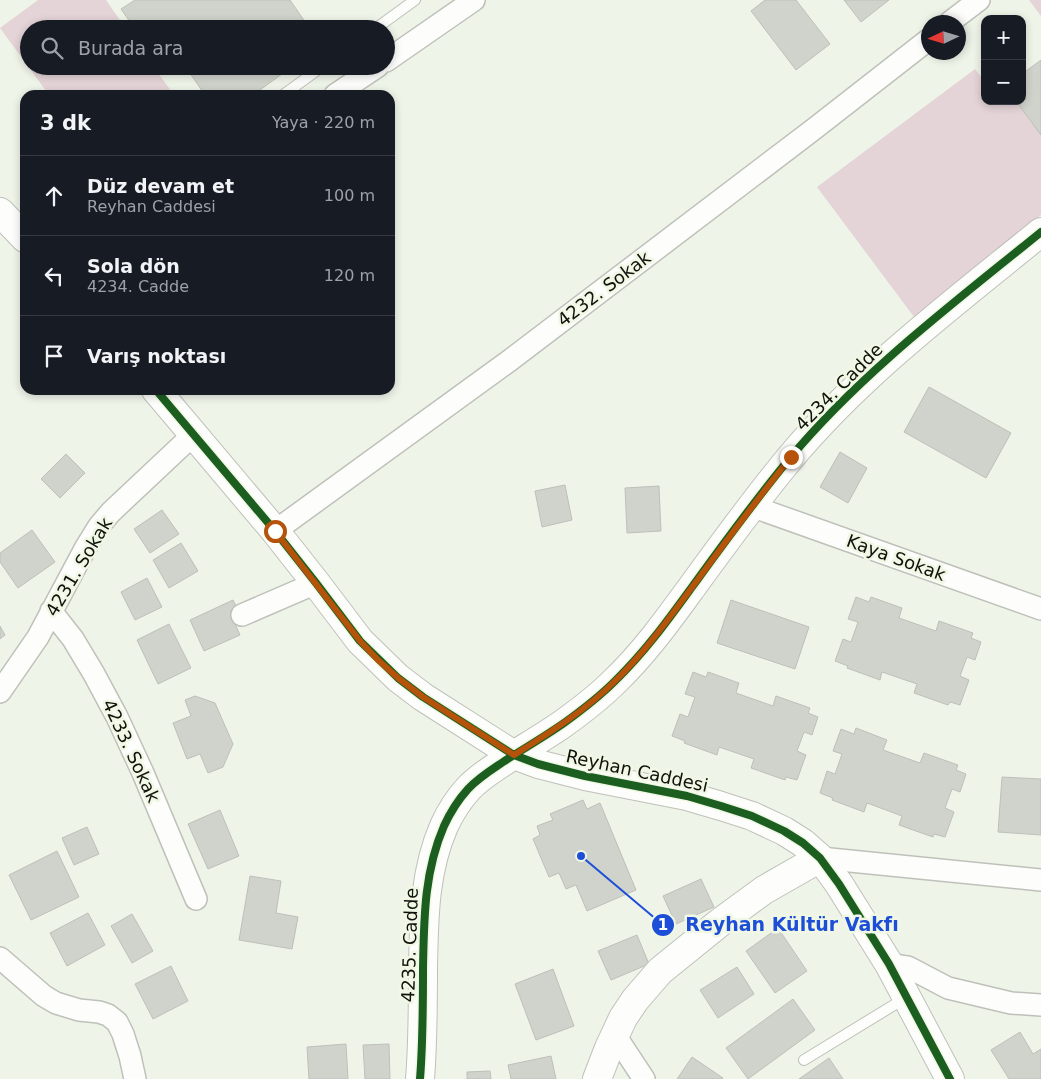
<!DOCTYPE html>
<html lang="tr">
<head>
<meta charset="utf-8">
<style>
  body { margin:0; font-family:"DejaVu Sans",sans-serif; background:#20242c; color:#f1f3f6 }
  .controls { position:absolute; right:15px; top:15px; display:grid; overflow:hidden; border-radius:10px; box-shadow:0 2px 8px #0003 }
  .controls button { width:45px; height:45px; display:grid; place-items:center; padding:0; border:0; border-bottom:1px solid #363941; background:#171b24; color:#f1f3f6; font:25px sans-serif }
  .compass { position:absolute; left:921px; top:15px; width:45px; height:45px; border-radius:50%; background:#171b24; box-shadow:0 2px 8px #0003; rotate:266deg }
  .stop { position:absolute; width:15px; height:15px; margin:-11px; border:4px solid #b45309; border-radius:50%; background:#fff }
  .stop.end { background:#b45309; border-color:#fff; box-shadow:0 1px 5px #0008 }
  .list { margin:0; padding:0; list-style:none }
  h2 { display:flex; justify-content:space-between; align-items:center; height:65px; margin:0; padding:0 20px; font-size:21px }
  h2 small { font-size:16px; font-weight:400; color:#9ea1a6 }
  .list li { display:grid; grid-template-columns:32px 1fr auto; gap:15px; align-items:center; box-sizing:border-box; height:80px; padding:0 20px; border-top:1px solid #363941 }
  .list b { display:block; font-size:19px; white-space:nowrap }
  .list p { margin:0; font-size:16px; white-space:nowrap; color:#9ea1a6 }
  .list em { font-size:16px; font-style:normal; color:#9ea1a6 }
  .icon { flex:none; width:28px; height:28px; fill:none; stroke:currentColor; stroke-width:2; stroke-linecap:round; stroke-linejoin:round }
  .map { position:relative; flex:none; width:1041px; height:1079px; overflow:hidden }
  .search { position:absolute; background:#171b24; box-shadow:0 2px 8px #0003; left:20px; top:20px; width:375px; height:55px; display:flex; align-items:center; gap:12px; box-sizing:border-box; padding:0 18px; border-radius:28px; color:#9ea1a6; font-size:19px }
  .panel { position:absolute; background:#171b24; box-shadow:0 2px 8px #0003; left:20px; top:90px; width:375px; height:305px; border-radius:15px }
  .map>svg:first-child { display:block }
</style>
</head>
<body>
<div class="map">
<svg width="1041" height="1079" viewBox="0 0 1041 1079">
  <rect width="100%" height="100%" fill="#eff4e9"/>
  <path fill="#e4d3d7" d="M38 0H106L126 29H29V66H153L174 95H49L0 28Z
    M1029 0H1041V16Z
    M975 69 985 82V101H1016L1041 135V215L917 321 817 187Z"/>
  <path fill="#d0d3cb" stroke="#bdc0b9" d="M135 0H290L310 29H135L121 9Z
    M765 0H796L830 44 796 70 751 11Z
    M844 0H889L861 22Z
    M1041 60V135L1016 101H1022V74Z
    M185 66H293L253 95H205Z
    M929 387 1011 433 986 478 904 432Z
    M840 452 867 468 848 503 820 487Z
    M66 454 85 473 60 498 41 479Z
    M565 485 572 520 542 527 535 491Z
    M659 486 661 531 627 533 625 488Z
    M162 510 179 534 150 553 134 529Z
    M32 530 55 562 18 588 0 562V553Z
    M181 543 198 571 169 588 153 560Z
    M147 578 162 607 135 620 121 592Z
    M856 597 869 602 871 597 902 608 899 618 936 631 939 621 973 633 971 638 981 642 975 660 967 657 960 676 969 680 960 705 950 702 948 705 914 693 917 684 882 672 880 680 847 668 848 666 835 661 843 639 851 642 858 622 848 619Z
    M233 600 240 614 232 617 240 635 204 651 190 620Z
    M731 600 809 627 795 669 717 643Z
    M169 624 191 668 158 684 137 640Z
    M0 626 5 635 0 639Z
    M693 672 706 677 708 672 739 683 736 693 773 706 776 696 810 708 808 713 818 717 812 735 804 732 797 751 806 755 797 780 786 777 785 780 751 768 754 759 719 747 717 755 684 743 685 741 672 736 680 714 688 717 695 697 685 694Z
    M195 696 215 703 233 744 223 767 208 773 200 754 187 759 173 723 191 716 185 700Z
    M856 728 887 740 883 750 920 763 924 753 958 765 956 770 966 774 960 792 952 789 945 808 954 812 945 837 934 834 933 837 899 825 902 816 867 803 864 812 832 800 833 798 820 793 827 771 835 774 842 754 833 751 841 729 854 734Z
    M1002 777 1041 779V835L998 832Z
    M583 800 587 809 600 803 636 890 587 911 576 885 566 889 559 873 549 877 533 839 540 835 537 826 553 820 550 814Z
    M220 810 239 856 208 869 188 824Z
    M87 827 99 854 74 865 62 838Z
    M57 851 79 897 31 920 9 875Z
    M250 876 281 881 276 913 298 917 292 949 239 940Z
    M701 879 714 907 676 924 663 896Z
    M88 913 105 945 67 966 50 933Z
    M132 914 153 951 132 963 111 926Z
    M778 928 807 971 775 993 746 951Z
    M637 935 649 964 611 980 598 951Z
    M171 966 188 1001 153 1019 135 984Z
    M737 967 754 994 718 1018 700 990Z
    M553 969 574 1026 536 1040 515 984Z
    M793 999 815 1030 748 1079 726 1048Z
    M1020 1032 1033 1054 1041 1049V1079H1009L991 1050Z
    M346 1044 348 1079H309L307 1047Z
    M389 1044 390 1079H365L363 1045Z
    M551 1056 556 1079H511L508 1065Z
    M692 1057 723 1078 722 1079H677Z
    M829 1058 843 1079H799Z
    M490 1071 491 1079H467V1072Z"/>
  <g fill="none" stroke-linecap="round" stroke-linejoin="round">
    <defs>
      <path id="lane" d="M375 29 415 0
        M283 95 323 66
        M804 1060 907 997"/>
      <path id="street" d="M950 22 979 0
        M386 61 474 0
        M335 95 378 66
        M751 506 1041 609
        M275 531 509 361 814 129 928 40
        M51 611 73 639 94 674 117 717 143 773 196 899
        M242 615 316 583
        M0 692 38 637 86 547 99 526 111 512 194 434
        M820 858 1041 880
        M0 958 44 996 56 1003 79 1010 99 1012 108 1015 117 1022 123 1034 130 1056 135 1079
        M889 964 908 967 948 988 1011 1003 1041 1005
        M615 1035 644 1079"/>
      <path id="secondary" d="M0 212 25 238
        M156 390 275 531 316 583 360 641 398 678 423 697 514 755 538 764 585 776 687 796 721 806 752 816 784 831 803 843 820 858 839 884 889 964 950 1079
        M420 1079C423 1042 423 1005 423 968 424 919 424 872 444 826 450 813 458 800 468 789 478 778 491 770 503 762 523 749 544 737 564 723 582 710 600 696 615 681 645 652 668 620 692 587 724 543 755 500 790 458 862 372 954 303 1041 232
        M597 1079 609 1048 623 1018 635 1000 660 971 723 920 764 890 820 858"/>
    </defs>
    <use href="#lane" stroke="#bec1b9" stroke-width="12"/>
    <use href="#street" stroke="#bec1b9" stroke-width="24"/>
    <use href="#secondary" stroke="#bec1b9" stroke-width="30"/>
    <use href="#lane" stroke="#fdfdfc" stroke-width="10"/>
    <use href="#street" stroke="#fdfdfc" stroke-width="21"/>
    <use href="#secondary" stroke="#fdfdfc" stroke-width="28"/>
    <defs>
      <path id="cycleway" d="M156 390 275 531 316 583 360 641 398 678 423 697 514 755 538 764 585 776 687 796 721 806 752 816 784 831 803 843 820 858 839 884 889 964 950 1079
        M420 1079C423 1042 423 1005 423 968 424 919 424 872 444 826 450 813 458 800 468 789 478 778 491 770 503 762 523 749 544 737 564 723 582 710 600 696 615 681 645 652 668 620 692 587 724 543 755 500 790 458 862 372 954 303 1041 232"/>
    </defs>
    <use href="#cycleway" stroke="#f0f8e5" stroke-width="11"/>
    <use href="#cycleway" stroke="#1b5e20" stroke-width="8"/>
  </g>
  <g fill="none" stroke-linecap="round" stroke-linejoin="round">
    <path stroke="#b45309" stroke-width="6" d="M275 531 360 641 378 660 398 678 423 697 514 755C549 733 585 711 615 681 647 650 672 614 699 578 729 537 759 497 791 457"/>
  </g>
  <g text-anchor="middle" stroke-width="5" stroke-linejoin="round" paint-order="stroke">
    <g font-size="18" fill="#10120c" stroke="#f0f8e5">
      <text transform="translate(604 289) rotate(-37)" y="6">4232. Sokak</text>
      <text transform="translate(839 387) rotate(-45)" y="6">4234. Cadde</text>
      <text transform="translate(896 558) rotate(20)" y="6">Kaya Sokak</text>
      <text transform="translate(79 567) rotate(-59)" y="6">4231. Sokak</text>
      <text transform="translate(131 751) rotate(65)" y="6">4233. Sokak</text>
      <text transform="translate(637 771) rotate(12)" y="6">Reyhan Caddesi</text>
      <text transform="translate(410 945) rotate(-88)" y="6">4235. Cadde</text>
    </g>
  </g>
  <path fill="none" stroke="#1d4ed8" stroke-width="2" d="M581 856L663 925"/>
  <g fill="#1d4ed8" stroke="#f0f8e5" stroke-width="2">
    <circle cx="581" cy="856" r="5"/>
    <circle cx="663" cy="925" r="12"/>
  </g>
  <g font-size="15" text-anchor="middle" font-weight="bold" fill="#fff">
    <text x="663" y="930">1</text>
  </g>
  <g font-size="19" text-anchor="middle" font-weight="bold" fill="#1d4ed8" stroke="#f0f8e5" stroke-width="5" stroke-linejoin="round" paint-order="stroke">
    <text x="792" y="931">Reyhan Kültür Vakfı</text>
  </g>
</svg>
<div class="controls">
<button>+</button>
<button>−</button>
</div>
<svg class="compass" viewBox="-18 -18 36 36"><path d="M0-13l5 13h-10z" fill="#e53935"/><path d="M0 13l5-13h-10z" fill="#9ea1a6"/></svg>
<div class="stop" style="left:275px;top:531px"></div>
<div class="stop end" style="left:791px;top:457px"></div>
<div class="search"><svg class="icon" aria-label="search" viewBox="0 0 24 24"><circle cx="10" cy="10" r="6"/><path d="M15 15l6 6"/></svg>Burada ara</div>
<section class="panel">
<h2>3 dk<small>Yaya · 220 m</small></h2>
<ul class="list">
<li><svg class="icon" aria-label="ahead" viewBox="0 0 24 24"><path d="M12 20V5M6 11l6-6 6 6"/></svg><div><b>Düz devam et</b><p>Reyhan Caddesi</p></div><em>100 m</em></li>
<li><svg class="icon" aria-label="left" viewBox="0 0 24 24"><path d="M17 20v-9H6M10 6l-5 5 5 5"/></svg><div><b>Sola dön</b><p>4234. Cadde</p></div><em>120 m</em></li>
<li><svg class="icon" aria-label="arrive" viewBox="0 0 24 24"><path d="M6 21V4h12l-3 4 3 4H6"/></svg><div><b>Varış noktası</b></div></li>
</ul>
</section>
</div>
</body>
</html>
